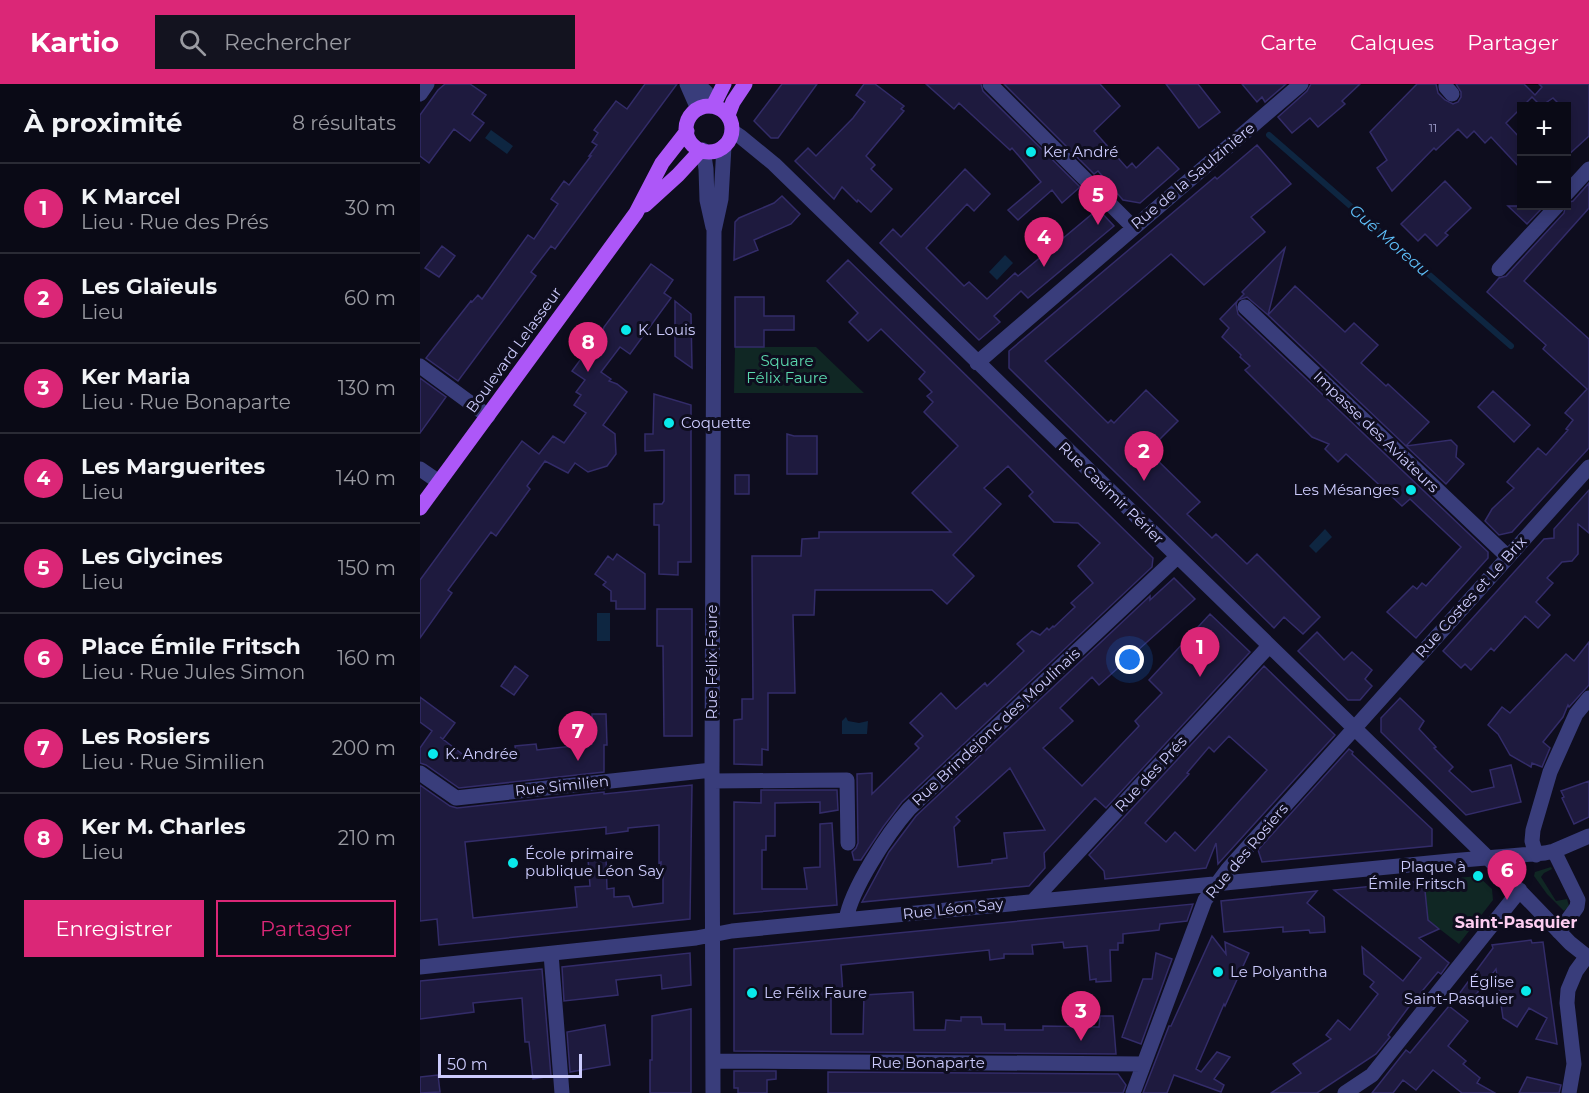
<!DOCTYPE html>
<html lang="fr">
<head>
<meta charset="utf-8">
<style>
  body { margin:0; font-family:Montserrat,sans-serif; background:#13131f; color:#f1f3f6 }
  .controls { position:absolute; right:18px; top:18px; display:grid; overflow:hidden; border-radius:0px; box-shadow:0 3px 15px #0003 }
  .controls button { width:54px; height:54px; display:grid; place-items:center; padding:0; border:0; border-bottom:2px solid #2a2b35; background:#0a0a16; color:#f1f3f6; font:30px sans-serif }
  .scale { position:absolute; left:18px; bottom:15px; width:144px; box-sizing:border-box; padding-left:6px; border:3px solid #cccbfd; border-top:0; font-size:16px; line-height:21px; white-space:nowrap; color:#cccbfd; -webkit-text-stroke:4px #0e0d1e; paint-order:stroke }
  .you { position:absolute; left:710px; top:576px; width:21px; height:21px; margin:-15px; border:4px solid #fff; border-radius:50%; background:#1a73e8; box-shadow:0 0 0 9px #1a73e833 }
  .badge { display:grid; place-items:center; width:39px; height:39px; border-radius:50%; background:#db2777; color:#fff; font-size:20px; font-weight:700 }
  .pin { position:absolute; translate:-50% -50px; filter:drop-shadow(0 2px 3px #0008) }
  .pin::after { content:''; position:absolute; top:32px; width:21px; height:18px; background:inherit; clip-path:polygon(0 0,100% 0,50% 100%) }
  .list { margin:0; padding:0; list-style:none }
  h2 { display:flex; justify-content:space-between; align-items:center; height:78px; margin:0; padding:0 24px; font-size:26px }
  h2 small { font-size:20px; font-weight:400; color:#999aa1 }
  .list li { display:grid; grid-template-columns:39px 1fr auto; gap:18px; align-items:center; box-sizing:border-box; height:90px; padding:0 24px; border-top:2px solid #2a2b35 }
  .list b { display:block; font-size:22px; white-space:nowrap }
  .list p { margin:0; font-size:20px; white-space:nowrap; color:#999aa1 }
  .list em { font-size:20px; font-style:normal; color:#999aa1 }
  .actions { display:flex; gap:12px; padding:18px 24px }
  .actions a { flex:1; padding:14px 0; border:2px solid #db2777; border-radius:0px; text-align:center; font-size:21px; color:#db2777 }
  .actions .main { background:#db2777; color:#fff }
  .icon { flex:none; width:33px; height:33px; fill:none; stroke:currentColor; stroke-width:2; stroke-linecap:round; stroke-linejoin:round }
  .map { position:relative; flex:none; width:1169px; height:1009px; overflow:hidden }
  header { display:flex; align-items:center; gap:36px; box-sizing:border-box; height:84px; padding:0 30px; background:#db2777; color:#fff }
  header strong { font-size:28px }
  nav { display:flex; gap:33px; margin-inline-start:auto; font-size:21px }
  .search { width:420px; height:54px; background:#13131f; display:flex; align-items:center; gap:15px; box-sizing:border-box; padding:0 21px; border-radius:0px; color:#999aa1; font-size:22px }
  main { display:flex }
  aside { flex:1; background:#0a0a16 }
  .map>svg:first-child { display:block }
</style>
</head>
<body>
<header>
<strong>Kartio</strong>
<div class="search"><svg class="icon" aria-label="search" viewBox="0 0 24 24"><circle cx="10" cy="10" r="6"/><path d="M15 15l6 6"/></svg>Rechercher</div>
<nav><a>Carte</a><a>Calques</a><a>Partager</a></nav>
</header>
<main>
<aside>
<h2>À proximité<small>8 résultats</small></h2>
<ul class="list">
<li><span class="badge">1</span><div><b>K Marcel</b><p>Lieu · Rue des Prés</p></div><em>30 m</em></li>
<li><span class="badge">2</span><div><b>Les Glaïeuls</b><p>Lieu</p></div><em>60 m</em></li>
<li><span class="badge">3</span><div><b>Ker Maria</b><p>Lieu · Rue Bonaparte</p></div><em>130 m</em></li>
<li><span class="badge">4</span><div><b>Les Marguerites</b><p>Lieu</p></div><em>140 m</em></li>
<li><span class="badge">5</span><div><b>Les Glycines</b><p>Lieu</p></div><em>150 m</em></li>
<li><span class="badge">6</span><div><b>Place Émile Fritsch</b><p>Lieu · Rue Jules Simon</p></div><em>160 m</em></li>
<li><span class="badge">7</span><div><b>Les Rosiers</b><p>Lieu · Rue Similien</p></div><em>200 m</em></li>
<li><span class="badge">8</span><div><b>Ker M. Charles</b><p>Lieu</p></div><em>210 m</em></li>
</ul>
<div class="actions"><a class="main">Enregistrer</a><a>Partager</a></div>
</aside>
<div class="map">
<svg width="1169" height="1009" viewBox="0 0 1169 1009">
  <rect width="100%" height="100%" fill="#0e0d1e"/>
  <path fill="#102724" d="M315 263H396L444 309H314Z
    M1131 783 1132 785 1124 789 1121 793 1136 817 1147 815 1149 822 1144 827 1127 810 1114 792 1115 788Z
    M1058 792 1072 805 1073 816 1039 860 1008 836 1004 797Z"/>
  <path fill="#0e2641" d="M71 46 93 62 87 70 65 54Z
    M585 171 593 179 577 196 569 188Z
    M905 445 912 453 896 469 889 462Z
    M177 529H190V557H177Z
    M426 633 428 637 439 639 448 637 447 650H422V637Z"/>
  <g fill="none" stroke-linecap="round" stroke-linejoin="round">
    <path stroke="#0e2641" stroke-width="6" d="M849 51 1091 262"/>
  </g>
  <path fill="#1e1a3e" stroke="#332c69" stroke-width="1.5" fill-rule="evenodd" d="M25 0H50L66 11 52 30 64 39 50 57 34 45 9 79 0 72V31L18 6Z
    M225 0H257L135 165 131 162 111 188 116 192 38 297 6 274 51 217 52 218 58 211 62 215 108 151 114 155 138 120 131 115 144 97 149 101 171 72H169L177 61 172 58 178 49 174 46 196 17 207 25Z
    M362 0H397L358 54H351L334 37Z
    M444 0H455L484 22 481 25 484 27 446 72 455 81 451 85 472 105 451 128 438 116 437 118 422 103 414 115 375 77 388 64 396 72 433 34 445 18 436 11Z
    M506 0H561L563 7 660 103 642 119 632 106 598 136 588 126 621 98 592 64 590 66 539 19 534 25Z
    M584 0H680L700 22 674 47 707 84 712 79 716 84 738 63 759 85 720 119 703 116 678 87 674 90Z
    M746 0H778L800 28 779 44Z
    M822 0H866L845 18 842 13 837 18Z
    M891 0H940L922 17 925 20 898 43 890 34 872 49 858 33 887 7Z
    M997 0H1016L1018 9 1025 16 1033 20 1038 18 1041 13V8L1036 0H1104L1115 11 1122 3 1119 0H1169V52L1146 73V22H1141L1133 14 1121 22 1112 13 1086 39 1101 55V85L1071 53 1065 59 1054 47 1047 54 1038 45 1016 66 1014 64 972 107 957 84 967 76 950 48Z
    M837 61 871 100 831 133 845 148 784 201 751 170 625 277 688 339 691 336 694 339 726 306 758 337 728 367 780 418 767 430 792 454 796 450 827 480 837 470 900 533 883 550 864 533 854 544 589 284V267L795 93 797 95Z
    M545 85 570 110 554 127 547 120 506 164 544 202 549 198 567 215 595 189 598 192 678 125 694 142 608 214 601 207 574 232 580 238 559 256 460 159 473 145 481 153Z
    M1025 97 1051 124 1025 149 1028 151 1017 162 1005 150 998 157 981 140Z
    M1169 99V124L1104 197 1169 255V364L1092 448 1079 451 1065 437 1072 425 1094 404 1087 398 1118 364 1126 371 1148 346 1146 345 1153 336 1145 329 1167 305 1123 265 1126 261 1067 208 1079 194 1086 192 1144 129 1146 119 1153 117Z
    M362 112 380 130 371 140 334 156 338 166 314 176 315 138 319 134 354 119Z
    M1088 122H1124L1107 140Z
    M22 162 35 172 19 193 5 184Z
    M865 164 848 231 827 213 818 216 816 220 818 230 1068 468V474L996 554 967 528 993 502 997 505 1002 499 1006 502 1041 463 990 415 982 422 926 370 918 378 905 365 909 360 892 353 825 286 830 282 820 273 821 271 802 253 809 244 800 235 824 210 822 208Z
    M428 176 733 474 732 483 482 718 463 743 441 776H434L432 768 436 764 438 759 437 690 452 689V710L499 664 495 660 503 652 490 639 521 609 536 625 565 599 567 602 604 567 597 560 612 547 620 551 627 544 629 546 633 542 634 543 655 523 651 519 673 499 658 482 680 459 658 439 634 438 609 412 613 408 588 382 564 404 581 420 533 471 554 492 527 520 512 506H395L394 531H373L375 609H348V666L342 665V681L314 680V636L322 635V615H333L332 472H381L382 455 399 454V448H531L492 409 538 362 504 328 513 318 507 312 512 308 499 295 505 288 461 245 448 257 429 238 438 229 407 197Z
    M231 180 253 196 244 209 251 214 210 270 200 263 181 288 191 295 189 297 197 300 207 308 183 341 195 350 196 370 187 382 168 388 155 379 148 389 125 377 107 402 110 405 76 452 71 448 28 506 32 509 0 554V496L102 357 119 370 133 352 144 359 166 329 154 321 161 311 156 308 165 296 152 287 172 260 178 265 184 243Z
    M875 202 925 248 934 239 958 261 941 279 966 302 968 300 1009 338 986 362 848 231Z
    M315 213H344V232H374V246H344V263H315Z
    M255 217 271 230 272 284 255 272Z
    M0 294 26 313 0 349Z
    M1073 307 1110 341 1094 358 1058 323Z
    M234 310 271 321V478H258V491L239 490V441H234V420H242L244 417V366L225 367V350H233Z
    M367 350 374 352H397V390H367Z
    M1031 356 1037 362 1036 373 1044 380 1026 400 986 362Z
    M315 391H329V410H315Z
    M1169 406V449L1158 440V470L1152 477 1142 478 1127 494 1133 499 1116 518 1130 531 1118 544 1105 532 1074 567 1071 564 1051 586 1045 580 1041 584 1023 567 1124 455 1134 454V445Z
    M197 470 225 490V525H196V517H191V507L183 501 186 498 175 490 188 472 193 476Z
    M754 494 775 515 679 601 672 593 640 624 653 637 623 664 662 702 719 642 715 637 742 609 729 596 790 530 830 568 686 724 675 714 624 769 625 784 609 802 442 818 469 768 496 732 730 512V516ZM590 684 625 746 584 749 587 774 572 776V779L538 783 534 743 540 737 536 733Z
    M237 525H272V652H244L243 562H237Z
    M897 548 924 576 932 568 952 586 945 595 952 602 940 616H928L878 567Z
    M1169 558V601L1149 623 1148 621 1143 633 1123 658 1130 664 1122 683 1112 679 1111 683 1090 671 1078 650 1068 641 1082 623 1090 629 1146 570 1154 577Z
    M95 582 108 592 94 611 81 602Z
    M844 582 915 651 798 780 796 759 786 784 685 795 684 787 669 771ZM809 652 847 686 775 767 755 748 746 758 725 739 769 690 767 689 789 663 794 668Z
    M0 613 35 639 23 655 20 653 50 676 96 670 95 662 116 660 117 666 172 660V630H186L187 661H184V688L39 704 6 681 0 679V664L12 647 0 638Z
    M980 614 1004 637 999 645 1016 663 1014 664 1033 683 1029 687 1052 708 1074 703 1070 686 1091 681 1101 718 1046 731 961 648V634Z
    M929 665 933 668 932 670 1012 745V762L842 778 838 766Z
    M1169 697V733L1154 740 1142 714 1144 713 1141 707Z
    M0 701 30 722 37 724 184 708V710L272 701 270 835 19 861 17 835 0 837ZM239 741V779L241 778V789H243V819L213 823 209 812 194 813V804L187 805 186 773 168 775 170 802 155 803 157 823 53 834 45 758 186 743V750L208 747V744Z
    M341 706H417L418 726 400 729V718L355 719V752H346V766H342V805H387L384 784 400 783V740L412 739 417 821 314 830V718L341 719Z
    M1004 797 1008 836 1019 845 999 854 1029 879 1021 890 1018 888 988 924 968 951 970 953 956 970 897 1009H851L881 989 873 980 911 955 906 951 918 936 930 946 958 910 950 903 954 898 944 890 942 863 983 897 1001 874 914 806Z
    M897 807 887 819 904 833 905 848 890 849 889 846 863 848V843L804 848 801 817Z
    M773 820 767 837 740 840 739 846 703 850V859H698V866H690L691 897 676 898V895L670 896 667 862 644 864 643 858 612 861 613 870H584V874L570 876 569 866 421 881 423 911 411 912V950H443L444 911 493 908 494 946H525L526 936 541 937V933H561L562 940H585V946H623V942L679 943 680 932H693L696 970 314 967V865Z
    M792 852 806 870 805 858 829 869 805 922 804 920 776 985 781 988 797 968 810 973 794 995 804 1001 801 1008 754 991 747 1009H723L749 942H751Z
    M1111 856 1112 859 1123 858 1137 960 1116 955 1127 934 1109 924 1097 943 1083 934 1076 885 1050 918 1039 910 1073 864 1072 861Z
    M270 869 271 901 242 905 241 891 196 896 198 911 144 917 142 883Z
    M736 869 752 875 721 960 702 953 723 895H732Z
    M122 885 131 992 113 995 109 958H105L102 914 53 919 54 928 0 935V897Z
    M1029 922 1048 937 1028 962 1046 977 1043 980 1060 994 1057 999 1075 1009H1042L1013 986 996 1006 983 996 973 1009H952L986 966 990 969Z
    M271 925V1009H230V976H232V932Z
    M185 941 190 981 150 988 147 948Z
    M314 987H356V995L347 996V1009H318V1004H314Z
    M408 988 698 990 706 1001 703 1009H408Z
    M18 991 20 1008 0 1009V993Z
    M1107 993 1141 1001 1139 1009H1099Z"/>
  <g fill="none" stroke-linecap="round" stroke-linejoin="round">
    <path stroke="#393d7b" stroke-width="15" d="M267 0 278 25
      M277 0 286 8 290 22
      M570 0 713 143
      M1026 0V3L1032 10
      M0 10 7 0
      M312 47 321 53 354 80 1068 774 1150 859 1169 874
      M283 66 286 85 287 116 293 143
      M1146 110 1169 85
      M1079 185 1137 122
      M825 223 1087 472
      M557 279 881 0
      M0 282 68 332
      M0 385 19 398
      M0 689 36 714 292 686
      M292 697 427 696 428 759
      M1134 767 1158 816 1157 823 1139 848
      M1116 771 1112 757 1113 746 1130 688 1156 630 1169 614
      M613 817 849 562
      M426 836C431 805 468 749 489 725L757 473
      M131 870 142 1009
      M0 883 276 854 312 847 1030 777 1125 769 1134 767 1169 752
      M293 977 723 980
      M293 1009 292 686 294 147 301 115 304 62
      M713 1009 785 816 808 785 1169 383
      M925 1009 952 991 1100 806
      M1149 1009 1154 980 1147 919 1148 906 1156 887 1167 872"/>
    <path stroke="#ad57f8" stroke-width="15" d="M293 22 304 0
      M266 45a23 23 0 1 1 46 0a23 23 0 1 1-46 0Z
      M308 31 313 18 325 0
      M225 121 258 91 281 66
      M0 424 216 129 242 79 267 47"/>
  </g>
  <g fill="#09e9eb" stroke="#0e0d1e" stroke-width="2">
    <circle cx="611" cy="68" r="6"/>
    <circle cx="206" cy="246" r="6"/>
    <circle cx="249" cy="339" r="6"/>
    <circle cx="991" cy="406" r="6"/>
    <circle cx="13" cy="670" r="6"/>
    <circle cx="93" cy="779" r="6"/>
    <circle cx="1058" cy="792" r="6"/>
    <circle cx="798" cy="888" r="6"/>
    <circle cx="1106" cy="907" r="6"/>
    <circle cx="332" cy="909" r="6"/>
  </g>
  <g text-anchor="middle" stroke-width="6" stroke-linejoin="round" paint-order="stroke">
    <g font-size="12" fill="#a09fcd">
      <text x="1013" y="48">11</text>
    </g>
    <g font-size="15" fill="#cccbfd" stroke="#0e0d1e" text-anchor="start">
      <text x="623" y="73">Ker André</text>
      <text x="218" y="251">K. Louis</text>
      <text x="261" y="344">Coquette</text>
      <text x="979" y="411" text-anchor="end">Les Mésanges</text>
      <text x="25" y="675">K. Andrée</text>
      <text x="105" y="775">École primaire<tspan x="105" dy="17">publique Léon Say</tspan></text>
      <text x="1046" y="788" text-anchor="end">Plaque à<tspan x="1046" dy="17">Émile Fritsch</tspan></text>
      <text x="810" y="893">Le Polyantha</text>
      <text x="1094" y="903" text-anchor="end">Église<tspan x="1094" dy="17">Saint-Pasquier</tspan></text>
      <text x="344" y="914">Le Félix Faure</text>
    </g>
    <g font-size="15" fill="#cccbfd" stroke="#0e0d1e">
      <text transform="translate(773 92) rotate(-40)" y="5">Rue de la Saulzinière</text>
      <text transform="translate(94 266) rotate(-54)" y="5">Boulevard Lelasseur</text>
      <text transform="translate(956 348) rotate(44)" y="5">Impasse des Aviateurs</text>
      <text transform="translate(691 409) rotate(44)" y="5">Rue Casimir Périer</text>
      <text transform="translate(1051 513) rotate(-48)" y="5">Rue Costes et Le Brix</text>
      <text transform="translate(292 578) rotate(-90)" y="5">Rue Félix Faure</text>
      <text transform="translate(576 643) rotate(-43)" y="5">Rue Brindejonc des Moulinais</text>
      <text transform="translate(731 690) rotate(-47)" y="5">Rue des Prés</text>
      <text transform="translate(142 702) rotate(-6)" y="5">Rue Similien</text>
      <text transform="translate(827 767) rotate(-50)" y="5">Rue des Rosiers</text>
      <text transform="translate(533 825) rotate(-6)" y="5">Rue Léon Say</text>
      <text x="508" y="984">Rue Bonaparte</text>
    </g>
    <g font-size="15" fill="#5bd9ae" stroke="#0e0d1e">
      <text x="367" y="282">Square<tspan x="367" dy="17">Félix Faure</tspan></text>
    </g>
    <g font-size="16" font-style="italic" fill="#5ebff9" stroke="#0e0d1e">
      <text transform="translate(970 156) rotate(41)" y="6">Gué Moreau</text>
    </g>
    <g font-size="16" font-weight="bold" fill="#fdcdf0" stroke="#0e0d1e">
      <text x="1096" y="844">Saint-Pasquier</text>
    </g>
  </g>
</svg>
<div class="controls">
<button>+</button>
<button>−</button>
</div>
<div class="scale">50 m</div>
<div class="you"></div>
<div class="pin badge" style="left:780px;top:593px">1</div>
<div class="pin badge" style="left:724px;top:397px">2</div>
<div class="pin badge" style="left:661px;top:957px">3</div>
<div class="pin badge" style="left:624px;top:183px">4</div>
<div class="pin badge" style="left:678px;top:141px">5</div>
<div class="pin badge" style="left:1087px;top:816px">6</div>
<div class="pin badge" style="left:158px;top:677px">7</div>
<div class="pin badge" style="left:168px;top:288px">8</div>
</div>
</main>
</body>
</html>
